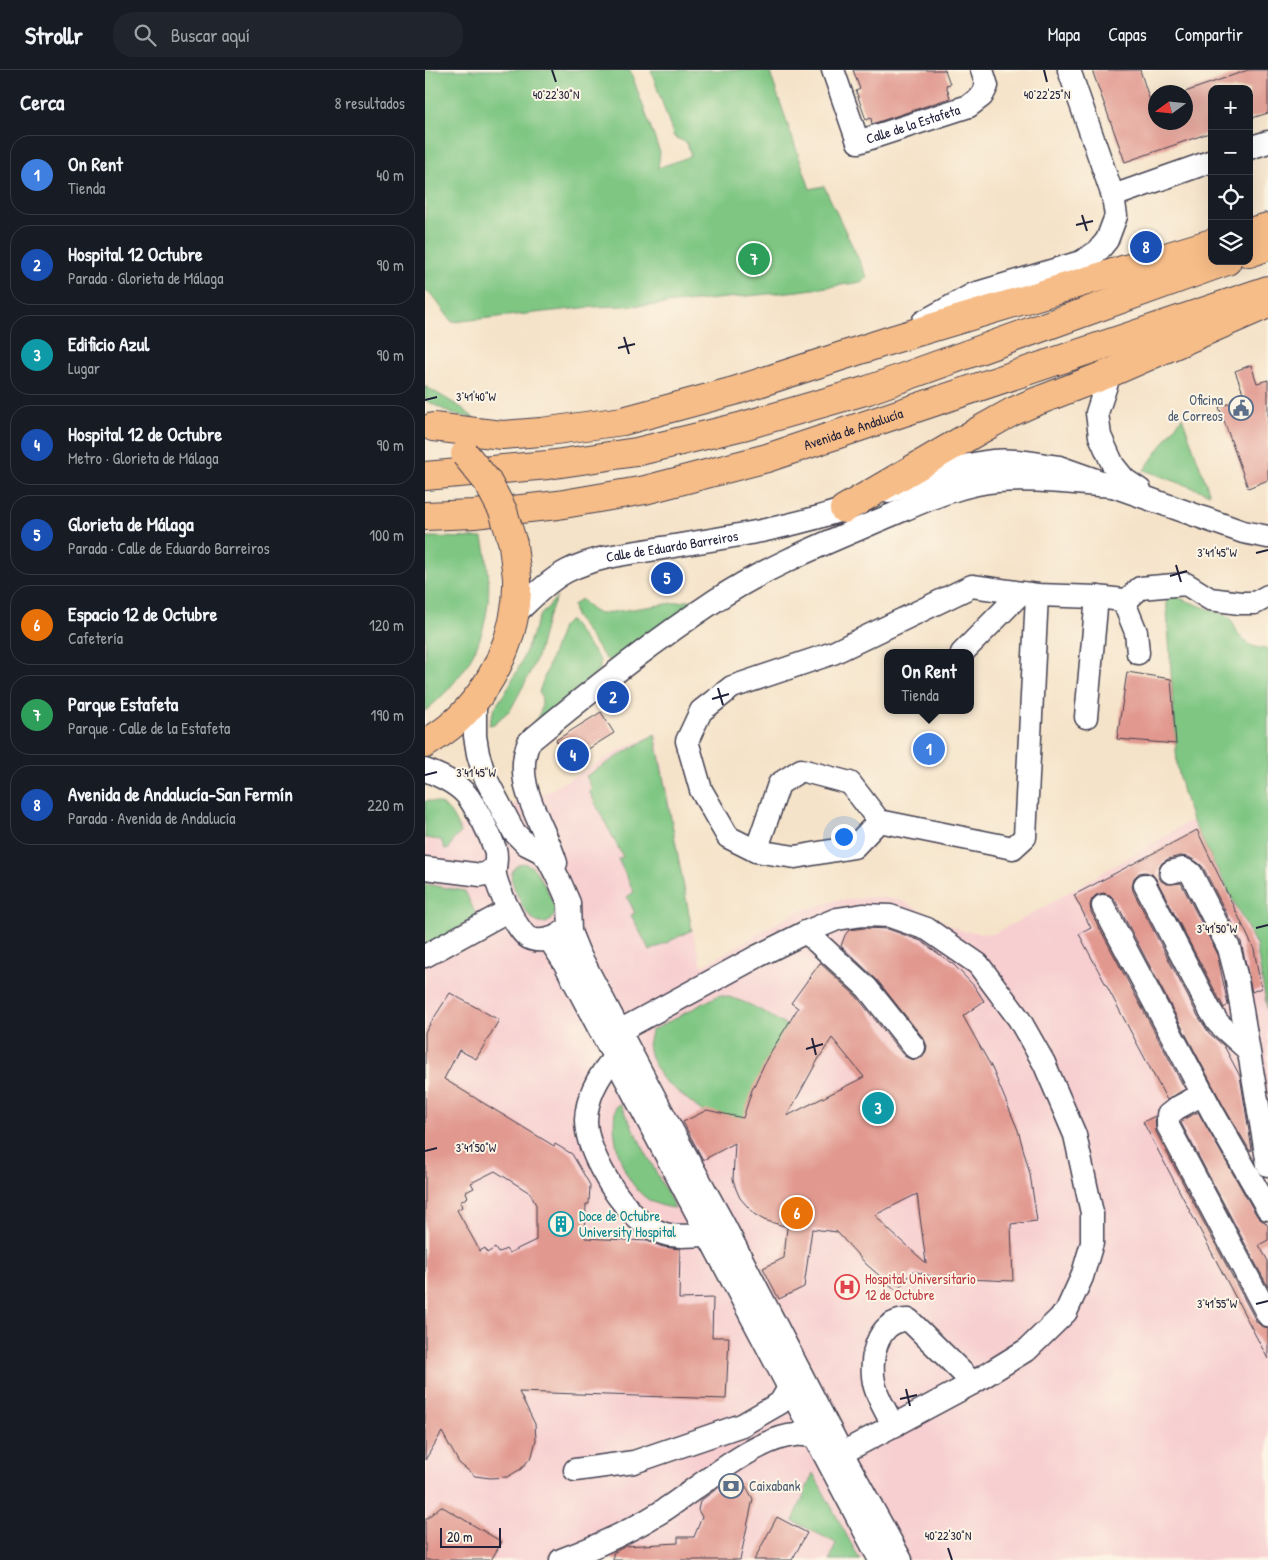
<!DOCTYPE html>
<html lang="es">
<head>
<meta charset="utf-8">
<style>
  body { margin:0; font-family:"Patrick Hand",sans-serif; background:#20242c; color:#f1f3f6 }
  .controls { position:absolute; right:15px; top:15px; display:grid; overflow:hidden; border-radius:10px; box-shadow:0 5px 20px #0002 }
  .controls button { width:45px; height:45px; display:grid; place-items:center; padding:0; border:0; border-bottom:1px solid #363941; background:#171b24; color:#f1f3f6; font:25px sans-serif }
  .compass { position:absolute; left:723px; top:15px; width:45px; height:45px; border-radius:50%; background:#171b24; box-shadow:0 5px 20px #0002; rotate:255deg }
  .scale { position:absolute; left:15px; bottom:12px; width:61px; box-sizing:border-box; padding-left:5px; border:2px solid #22223b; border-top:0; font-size:14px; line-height:18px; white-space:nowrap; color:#22223b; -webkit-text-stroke:4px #fcf5e5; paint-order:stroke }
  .you { position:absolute; left:418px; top:766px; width:18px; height:18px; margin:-12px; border:4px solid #fff; border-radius:50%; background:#1a73e8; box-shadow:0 0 0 8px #1a73e833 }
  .badge { display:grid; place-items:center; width:32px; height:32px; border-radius:50%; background:#b45309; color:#fff; font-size:16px; font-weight:700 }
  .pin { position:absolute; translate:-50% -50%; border:2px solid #fff; box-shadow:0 1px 5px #0006 }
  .popup { position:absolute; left:459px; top:579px; width:90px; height:65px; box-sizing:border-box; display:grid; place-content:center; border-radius:10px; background:#171b24; filter:drop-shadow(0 1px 4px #0005); font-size:16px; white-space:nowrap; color:#9ea1a6 }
  .popup b { font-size:19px; color:#f1f3f6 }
  .popup::after { content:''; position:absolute; left:50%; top:100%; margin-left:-10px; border:10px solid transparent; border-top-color:#171b24 }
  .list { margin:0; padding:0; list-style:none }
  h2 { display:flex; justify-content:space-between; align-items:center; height:65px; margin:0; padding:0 20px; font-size:21px }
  h2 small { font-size:16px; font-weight:400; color:#9ea1a6 }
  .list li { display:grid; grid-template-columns:32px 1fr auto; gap:15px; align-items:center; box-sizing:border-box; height:80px; margin:0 10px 10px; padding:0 10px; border:1px solid #363941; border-radius:20px }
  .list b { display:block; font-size:19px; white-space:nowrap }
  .list p { margin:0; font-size:16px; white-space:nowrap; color:#9ea1a6 }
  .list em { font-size:16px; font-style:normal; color:#9ea1a6 }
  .icon { flex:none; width:28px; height:28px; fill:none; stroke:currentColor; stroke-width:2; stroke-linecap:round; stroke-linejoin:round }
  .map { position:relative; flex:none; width:843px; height:1490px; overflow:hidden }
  header { display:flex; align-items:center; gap:30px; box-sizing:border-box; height:70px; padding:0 25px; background:#171b24; border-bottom:1px solid #363941 }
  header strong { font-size:24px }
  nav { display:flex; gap:28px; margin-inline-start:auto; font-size:18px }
  .search { width:350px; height:45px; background:#20242c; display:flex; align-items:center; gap:12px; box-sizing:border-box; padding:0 18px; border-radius:20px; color:#9ea1a6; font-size:19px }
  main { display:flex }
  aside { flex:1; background:#171b24 }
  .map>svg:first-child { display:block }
</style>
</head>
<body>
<header>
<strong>Strollr</strong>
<div class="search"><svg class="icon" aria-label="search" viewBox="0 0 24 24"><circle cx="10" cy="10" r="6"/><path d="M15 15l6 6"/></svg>Buscar aquí</div>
<nav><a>Mapa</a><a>Capas</a><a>Compartir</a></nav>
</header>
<main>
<aside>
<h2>Cerca<small>8 resultados</small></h2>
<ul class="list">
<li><span class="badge" style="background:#3f7fe0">1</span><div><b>On Rent</b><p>Tienda</p></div><em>40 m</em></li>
<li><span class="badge" style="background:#1a4fb4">2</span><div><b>Hospital 12 Octubre</b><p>Parada · Glorieta de Málaga</p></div><em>90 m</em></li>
<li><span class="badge" style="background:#0f9aa8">3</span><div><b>Edificio Azul</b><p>Lugar</p></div><em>90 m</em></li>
<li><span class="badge" style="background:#1a4fb4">4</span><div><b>Hospital 12 de Octubre</b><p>Metro · Glorieta de Málaga</p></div><em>90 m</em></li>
<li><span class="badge" style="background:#1a4fb4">5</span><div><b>Glorieta de Málaga</b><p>Parada · Calle de Eduardo Barreiros</p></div><em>100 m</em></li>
<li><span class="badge" style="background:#e8710a">6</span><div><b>Espacio 12 de Octubre</b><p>Cafetería</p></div><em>120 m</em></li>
<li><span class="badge" style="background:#2e9e5b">7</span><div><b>Parque Estafeta</b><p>Parque · Calle de la Estafeta</p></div><em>190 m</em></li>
<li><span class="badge" style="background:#1a4fb4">8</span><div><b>Avenida de Andalucía-San Fermín</b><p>Parada · Avenida de Andalucía</p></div><em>220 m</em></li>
</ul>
</aside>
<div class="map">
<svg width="843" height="1490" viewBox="0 0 843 1490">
  <rect width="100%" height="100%" fill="#fcf5e5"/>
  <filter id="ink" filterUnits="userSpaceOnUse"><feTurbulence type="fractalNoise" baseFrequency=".02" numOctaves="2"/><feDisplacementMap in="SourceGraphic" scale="10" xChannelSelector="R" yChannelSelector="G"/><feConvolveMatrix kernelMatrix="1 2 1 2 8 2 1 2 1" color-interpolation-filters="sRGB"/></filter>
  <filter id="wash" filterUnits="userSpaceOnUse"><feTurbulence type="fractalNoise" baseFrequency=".0096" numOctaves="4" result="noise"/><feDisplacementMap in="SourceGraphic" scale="20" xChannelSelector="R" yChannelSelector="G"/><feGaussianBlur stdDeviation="1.12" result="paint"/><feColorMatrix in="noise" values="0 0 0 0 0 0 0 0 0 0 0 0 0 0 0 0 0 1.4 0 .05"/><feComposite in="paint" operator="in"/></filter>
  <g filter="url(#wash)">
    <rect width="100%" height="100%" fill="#f5e3c9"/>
    <path fill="#f7cfd0" d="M232 663 267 860 277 896 369 843 412 830 455 827 477 831 538 861 568 864 605 845 767 750 831 875 843 944V1490H0V747L32 757 124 721 195 680Z"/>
    <path fill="#7ec682" stroke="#50745e" d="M0 0H205L235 83 233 98 266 86 262 73 249 67 226 0H344L385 119 399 116 442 207 437 212 374 221 229 235 166 237 27 252 7 225 0 221Z
      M0 316 37 338 49 348 27 344 0 330Z
      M757 347 785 424 719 400Z
      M0 467 58 468C74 539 57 595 0 641Z
      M741 523 805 547C815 568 818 577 843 579V944L831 875 767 750 758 723 752 695Z
      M132 527 122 549 112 587 102 609 86 639 69 654 64 655 69 639 83 618 96 593 114 547Z
      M156 529 167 540 174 544 268 530 273 534 186 592 180 588 150 546 148 535Z
      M144 550 175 590V600L107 656C114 646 121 634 114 622L137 557Z
      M230 664 267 860 225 881 206 845 210 843 202 827 209 822 193 789 198 787 164 721 167 719 161 706Z
      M0 731C22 730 28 746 36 763L29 769 24 779H20L16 770 0 768Z
      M98 793C102 794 105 795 108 798 114 802 131 836 130 842 130 847 125 852 120 853 104 857 91 823 87 811 85 802 89 795 98 793Z
      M0 814 40 821 52 847 0 878Z
      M294 925C325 930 350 949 376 965L330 1058 284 1047 236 1008 226 988 223 975 226 961Z
      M195 1034 250 1138C240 1137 229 1134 221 1128 197 1110 184 1065 191 1036Z
      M388 1403 435 1490H405L411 1473 368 1451Z"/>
    <g id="blocks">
      <path fill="#e1988f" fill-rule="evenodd" d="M428 0H520L525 14 521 15 525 28 447 54 446 48 441 50 431 21 435 19Z
        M667 0H715L726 34 730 33V52H760V22L823 0H843V43L824 49V19H787V62L700 92Z
        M826 295 832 313 843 310V410L823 418 794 337 820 328 810 301Z
        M702 602 746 609 751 674 692 669Z
        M176 642 189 663 144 691 131 670Z
        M772 760 829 879 836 918 827 922 816 872 778 797 772 792 764 787 755 786 743 789 737 793 734 798 733 805 736 811 742 814 756 813 792 883 803 935 799 938 731 809 727 804 720 802 714 803 709 808 707 815 708 821 773 946 784 963 799 976 815 1006 827 1080 825 1081 799 1037 690 830 685 825 678 823 671 825 667 829 665 835 666 842 760 1019 742 1030 654 864 666 858 649 825Z
        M439 858 463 859 496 871 529 895 550 917 559 931 538 946 567 998 593 1060 605 1104 612 1151 586 1154 588 1211 518 1208 520 1210 488 1201 472 1221 441 1194 412 1162 387 1159 379 1217 354 1229 338 1198 359 1188 362 1157 339 1150 329 1144 315 1128 311 1119 308 1109 310 1073 278 1090 258 1052 282 1040 318 1048 327 1020 342 988 373 938 366 933 395 893 432 927 479 986 485 989 490 990 498 987 501 981 502 976 499 969 452 910 416 876 420 865 424 860ZM407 968 439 1007 362 1046 394 988ZM492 1124 501 1193 465 1161 450 1145Z
        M25 923 74 950 51 989 34 980 19 1009 129 1076 130 1074 147 1084 165 1115 164 1134H161L160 1168 222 1171 238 1177 255 1179 254 1229 288 1228 287 1267H304L301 1329 94 1322 110 1354 111 1370 107 1386 96 1399 82 1407 65 1408 50 1406 34 1393 17 1362 0 1390V962ZM70 1101 105 1123 111 1135V1170L84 1183 81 1179 73 1183 70 1178 62 1183 60 1178 55 1181 32 1140 37 1137 35 1132 43 1127 41 1122 49 1118 46 1113Z
        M773 1042 832 1146 836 1150 840 1152 843 1156V1170L834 1175 843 1191V1217L756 1053 759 1049Z
        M730 1046 731 1062 831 1251 836 1256 843 1258V1289L718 1052Z
        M304 1410 319 1413 328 1429 315 1490H188V1483L201 1476 253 1473V1467H269L277 1447 273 1440 275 1431Z
        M16 1436 77 1472 66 1490H0V1450Z
        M352 1447 382 1463 367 1490H329Z"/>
    </g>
  </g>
  <g filter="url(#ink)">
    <use href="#blocks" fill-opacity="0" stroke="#423f50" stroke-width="1"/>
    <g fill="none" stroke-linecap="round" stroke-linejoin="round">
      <defs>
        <g id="minor">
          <path id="s1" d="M408 0 433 72 544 36 557 26 562 16 557 0"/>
          <path d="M824 78 843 72"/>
          <path d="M688 126 787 91"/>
          <path d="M498 252 549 224 656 192 673 181 682 170 691 146 688 126 644 0"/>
          <path d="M685 303 672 343 675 366 688 395 700 410 715 420"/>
          <path d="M464 422C498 410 532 395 568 391 590 389 612 394 634 397L818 462 843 467"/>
          <path d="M698 530H702L715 518 761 514 785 529 815 533H830L843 526"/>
          <path id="s2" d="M90 544C106 529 123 511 142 501 176 484 213 483 249 476 312 466 375 456 434 434"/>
          <path d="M537 583 596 523"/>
          <path d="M50 631V666L53 684 60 707 89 762 101 774 115 781 123 789 134 810 144 833 145 862 154 884 243 1053 298 1153 417 1383 476 1490"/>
          <path d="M661 647 672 527"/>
          <path d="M0 700C16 706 34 714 44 728 54 743 64 762 70 779 73 788 69 796 70 805 73 819 92 862 104 868 114 873 129 869 136 863"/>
          <path d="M454 751 429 777 370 787 331 781 303 767 276 720 262 671 276 641 307 617 408 583 547 516 612 525 672 527 698 530 711 562 713 583"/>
          <path d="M331 781 354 714 376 700 425 713 454 751 588 778 600 767 612 525"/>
          <path d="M131 793C119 753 86 714 104 672 164 622 226 573 291 530 343 496 401 473 457 449 493 434 533 414 572 411 611 408 650 414 689 416"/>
          <path d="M0 798 56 805 62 803 69 798"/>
          <path d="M746 802 758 799 766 803 804 878 811 905 843 1095"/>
          <path d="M720 815 785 940 793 953 823 980"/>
          <path d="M678 836 788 1043 843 1139"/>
          <path d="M381 862 442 918 489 977"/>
          <path d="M124 869 139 892 455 1490"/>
          <path d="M0 886 84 840"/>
          <path d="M193 959 200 958 333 886 381 862 412 849 438 845 465 846 502 859 553 894 594 949 619 993 650 1065 667 1143V1173L657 1207 641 1242 603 1279 548 1313 417 1383"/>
          <path d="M189 988C174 1005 162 1026 161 1050 161 1079 188 1124 208 1144 216 1153 226 1159 237 1163 250 1168 268 1165 282 1165"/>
          <path d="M778 1024 752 1038 743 1045V1056L843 1245"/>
          <path d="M469 1356C462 1344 454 1331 450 1317 443 1292 451 1248 484 1250L548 1313"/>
          <path d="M150 1400 209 1392 317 1355 355 1333 364 1318"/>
          <path d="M136 1490C168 1478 207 1460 236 1442 271 1420 331 1367 371 1365 377 1364 384 1366 390 1366"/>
        </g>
        <path id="major" d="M824 162 843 157
          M8 357 77 365 116 362 198 351 309 321 466 270 787 173
          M419 439 553 361 587 342 605 334 685 303 843 234
          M0 674C9 668 19 662 28 654 68 618 94 563 92 508 91 497 89 486 88 474"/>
        <g id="highway">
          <path d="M824 183 843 176"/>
          <path d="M0 406 123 395 211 382 318 356 443 320 802 191"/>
          <path id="s3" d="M0 446 49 444 133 435 220 420 342 388 843 220"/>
        </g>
      </defs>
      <use href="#minor" stroke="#423f50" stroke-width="25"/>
      <use href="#major" stroke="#423f50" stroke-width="30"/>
      <use href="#highway" stroke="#423f50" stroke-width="30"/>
      <use href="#minor" stroke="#fff" stroke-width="22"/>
      <use href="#major" stroke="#f7bd88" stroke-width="28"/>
      <use href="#highway" stroke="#f7bd88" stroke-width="28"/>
      <defs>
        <path id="major-bridge" d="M40 384 62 411 78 441 88 474"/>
      </defs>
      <use href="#major-bridge" stroke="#423f50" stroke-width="30" stroke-linecap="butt"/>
      <use href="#major-bridge" stroke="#f7bd88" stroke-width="28"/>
    </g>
  </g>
  <path fill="none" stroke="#22223b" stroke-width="2" d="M127 0 131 12M619 0 622 12M657 145 662 161M651 155 668 151M199 267 204 284M193 278 210 274M0 330 12 327M831 483 843 480M751 495 756 512M745 506 762 501M293 618 298 635M287 629 304 624M0 705 12 702M831 858 843 855M387 968 391 985M381 979 398 974M0 1081 12 1078M831 1234 843 1231M481 1319 485 1336M475 1329 492 1325M523 1478 527 1490"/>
  <defs>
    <symbol id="civic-ring" viewBox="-11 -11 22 22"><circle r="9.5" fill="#fcf5e5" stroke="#5c6f8a" stroke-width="1.5"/><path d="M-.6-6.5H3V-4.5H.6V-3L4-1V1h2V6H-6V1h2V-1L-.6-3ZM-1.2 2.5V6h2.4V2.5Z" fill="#5c6f8a"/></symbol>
    <symbol id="building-ring" viewBox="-11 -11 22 22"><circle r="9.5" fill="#fcf5e5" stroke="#0f9aa8" stroke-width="1.5"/><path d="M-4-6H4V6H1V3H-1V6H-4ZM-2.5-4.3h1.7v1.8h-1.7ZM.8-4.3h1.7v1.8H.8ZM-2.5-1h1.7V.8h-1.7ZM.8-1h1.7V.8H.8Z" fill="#0f9aa8"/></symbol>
    <symbol id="hospital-ring" viewBox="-11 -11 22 22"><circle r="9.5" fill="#fcf5e5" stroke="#e0444e" stroke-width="1.5"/><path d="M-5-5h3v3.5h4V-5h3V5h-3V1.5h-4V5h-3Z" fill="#e0444e"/></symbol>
    <symbol id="bank-ring" viewBox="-11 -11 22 22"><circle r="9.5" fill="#fcf5e5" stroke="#5c6f8a" stroke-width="1.5"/><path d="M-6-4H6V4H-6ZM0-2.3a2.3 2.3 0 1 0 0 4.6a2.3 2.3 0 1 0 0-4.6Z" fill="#5c6f8a"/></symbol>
  </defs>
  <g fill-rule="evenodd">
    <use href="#civic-ring" x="802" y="324" width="28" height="28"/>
    <use href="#building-ring" x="122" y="1140" width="28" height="28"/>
    <use href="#hospital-ring" x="408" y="1203" width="28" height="28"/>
    <use href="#bank-ring" x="292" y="1402" width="28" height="28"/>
  </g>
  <g text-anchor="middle" stroke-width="4" stroke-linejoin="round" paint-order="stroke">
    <g font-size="14" fill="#22223b" stroke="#fcf5e5">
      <text dy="5" stroke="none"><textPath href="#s1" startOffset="134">Calle de la Estafeta</textPath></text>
      <text dy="5" stroke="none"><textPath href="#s3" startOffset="439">Avenida de Andalucía</textPath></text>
      <text dy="5" stroke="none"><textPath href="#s2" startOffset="176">Calle de Eduardo Barreiros</textPath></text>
    </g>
    <g font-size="14" fill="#4e5e75" stroke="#fcf5e5" text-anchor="end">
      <text x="798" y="335">Oficina<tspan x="798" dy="16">de Correos</tspan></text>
      <text x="324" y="1421" text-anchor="start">Caixabank</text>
    </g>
    <g font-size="14" fill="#0d838f" stroke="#fcf5e5" text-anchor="start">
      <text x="154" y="1151">Doce de Octubre<tspan x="154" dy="16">University Hospital</tspan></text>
    </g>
    <g font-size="14" fill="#be3a42" stroke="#fcf5e5" text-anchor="start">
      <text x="440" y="1214">Hospital Universitario<tspan x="440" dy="16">12 de Octubre</tspan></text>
    </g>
  </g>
  <g font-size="12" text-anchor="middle" fill="#22223b" stroke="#fcf5e5" stroke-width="4" stroke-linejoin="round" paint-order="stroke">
    <text x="131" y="29">40°22'30"N</text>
    <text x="622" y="29">40°22'25"N</text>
    <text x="51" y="331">3°41'40"W</text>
    <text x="792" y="487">3°41'45"W</text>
    <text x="51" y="707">3°41'45"W</text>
    <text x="792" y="863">3°41'50"W</text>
    <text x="51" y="1082">3°41'50"W</text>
    <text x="792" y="1238">3°41'55"W</text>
    <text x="523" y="1470">40°22'30"N</text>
  </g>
</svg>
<div class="controls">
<button>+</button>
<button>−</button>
<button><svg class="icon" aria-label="locate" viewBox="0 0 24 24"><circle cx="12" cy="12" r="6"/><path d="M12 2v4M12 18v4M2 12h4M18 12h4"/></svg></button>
<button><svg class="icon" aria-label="layers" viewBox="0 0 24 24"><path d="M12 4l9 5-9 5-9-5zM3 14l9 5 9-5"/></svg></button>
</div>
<svg class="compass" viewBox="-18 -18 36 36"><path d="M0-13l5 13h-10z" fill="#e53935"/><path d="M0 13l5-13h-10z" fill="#9ea1a6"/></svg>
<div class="scale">20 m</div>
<div class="you"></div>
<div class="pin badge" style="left:504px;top:679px;background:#3f7fe0">1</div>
<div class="popup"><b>On Rent</b>Tienda</div>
<div class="pin badge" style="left:188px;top:627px;background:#1a4fb4">2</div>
<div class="pin badge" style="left:453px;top:1038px;background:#0f9aa8">3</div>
<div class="pin badge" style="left:148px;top:685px;background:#1a4fb4">4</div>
<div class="pin badge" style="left:242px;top:508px;background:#1a4fb4">5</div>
<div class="pin badge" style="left:372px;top:1143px;background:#e8710a">6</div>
<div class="pin badge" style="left:329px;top:189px;background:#2e9e5b">7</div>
<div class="pin badge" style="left:721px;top:177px;background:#1a4fb4">8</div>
</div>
</main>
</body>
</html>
